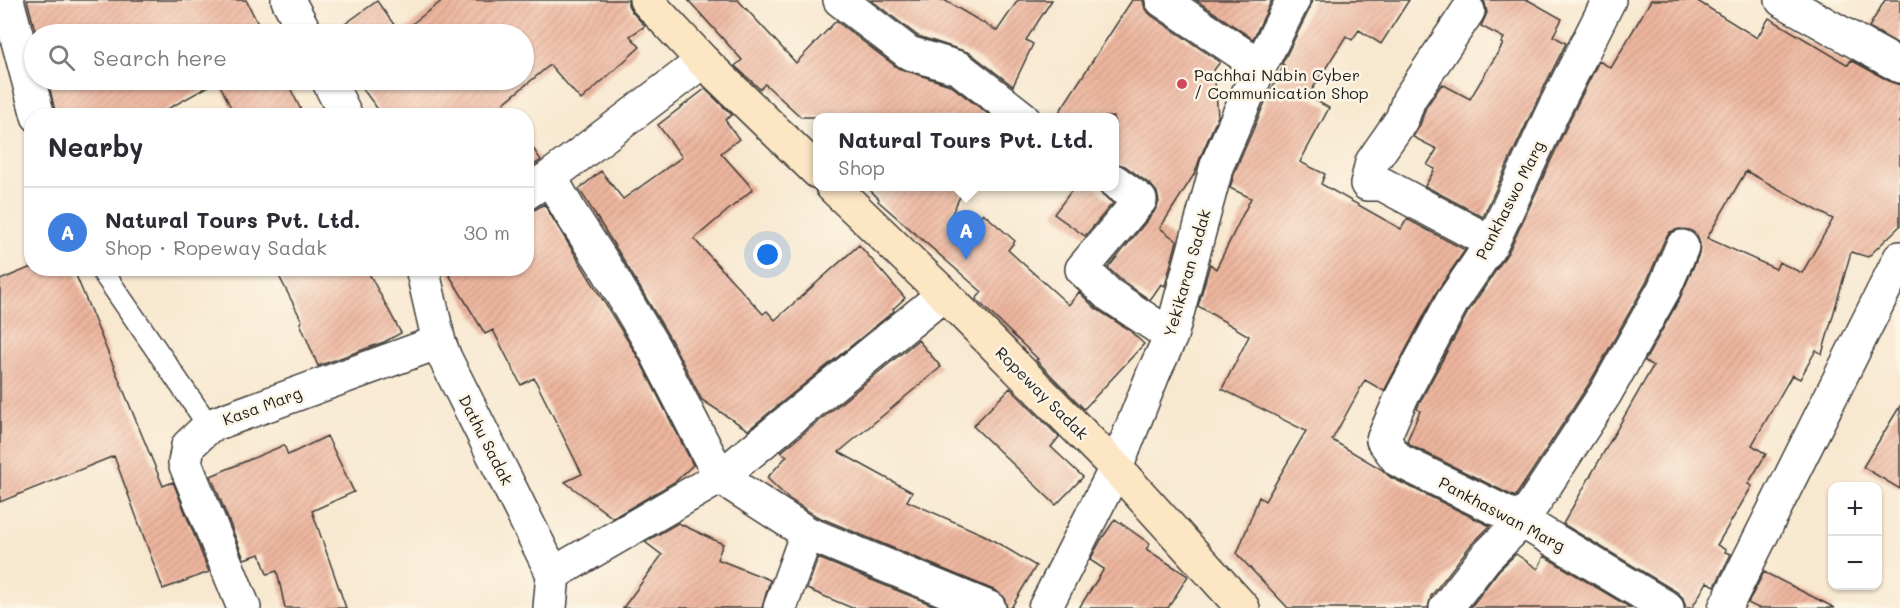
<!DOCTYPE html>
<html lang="en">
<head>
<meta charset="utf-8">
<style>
  body { margin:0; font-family:Mali,sans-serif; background:#f7f7f7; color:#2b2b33 }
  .controls { position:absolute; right:18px; bottom:18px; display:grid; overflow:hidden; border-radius:12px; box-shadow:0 2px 4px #0004 }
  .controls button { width:54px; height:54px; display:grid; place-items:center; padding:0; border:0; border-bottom:2px solid #e1e1e2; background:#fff; color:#2b2b33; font:30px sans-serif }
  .you { position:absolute; left:768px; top:255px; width:21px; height:21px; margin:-15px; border:4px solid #fff; border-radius:50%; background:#1a73e8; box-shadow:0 0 0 9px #1a73e833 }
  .badge { display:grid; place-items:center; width:39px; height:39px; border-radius:50%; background:#1a73e8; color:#fff; font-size:20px; font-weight:700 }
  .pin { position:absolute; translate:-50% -50px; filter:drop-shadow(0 2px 3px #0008) }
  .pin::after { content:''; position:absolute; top:32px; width:21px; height:18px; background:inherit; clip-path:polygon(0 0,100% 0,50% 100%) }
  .popup { position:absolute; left:813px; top:113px; width:306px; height:78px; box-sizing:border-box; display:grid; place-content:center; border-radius:12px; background:#fff; filter:drop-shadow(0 2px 4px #0005); font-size:20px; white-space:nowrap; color:#7c7c81 }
  .popup b { font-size:22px; color:#2b2b33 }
  .popup::after { content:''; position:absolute; left:50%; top:100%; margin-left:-12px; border:12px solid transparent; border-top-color:#fff }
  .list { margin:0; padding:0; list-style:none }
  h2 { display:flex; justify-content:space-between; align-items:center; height:78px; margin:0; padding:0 24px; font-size:26px }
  h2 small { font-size:20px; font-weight:400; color:#7c7c81 }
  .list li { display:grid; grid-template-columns:39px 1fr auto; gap:18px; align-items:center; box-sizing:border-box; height:90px; padding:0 24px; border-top:2px solid #e1e1e2 }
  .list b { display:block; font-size:22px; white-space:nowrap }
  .list p { margin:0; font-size:20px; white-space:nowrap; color:#7c7c81 }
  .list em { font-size:20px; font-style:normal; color:#7c7c81 }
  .icon { flex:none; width:33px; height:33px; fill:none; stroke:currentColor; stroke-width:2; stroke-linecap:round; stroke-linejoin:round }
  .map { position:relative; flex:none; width:1900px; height:608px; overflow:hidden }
  .search { position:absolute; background:#fff; box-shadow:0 2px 4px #0004; left:24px; top:24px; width:510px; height:66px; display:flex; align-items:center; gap:15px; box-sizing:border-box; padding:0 21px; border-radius:33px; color:#7c7c81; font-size:22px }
  .panel { position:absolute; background:#fff; box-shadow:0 2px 4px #0004; left:24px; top:108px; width:510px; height:168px; border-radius:24px }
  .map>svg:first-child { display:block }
</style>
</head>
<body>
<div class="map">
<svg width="1900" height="608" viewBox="0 0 1900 608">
  <defs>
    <pattern id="building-hatch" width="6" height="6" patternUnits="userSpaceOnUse" patternTransform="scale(1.5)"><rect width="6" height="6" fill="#edb59e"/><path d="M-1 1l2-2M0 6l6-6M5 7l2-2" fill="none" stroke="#cb9b88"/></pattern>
  </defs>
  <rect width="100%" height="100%" fill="#fcf5e5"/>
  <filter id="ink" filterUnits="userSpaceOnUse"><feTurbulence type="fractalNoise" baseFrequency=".0167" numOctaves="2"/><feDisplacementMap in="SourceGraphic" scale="12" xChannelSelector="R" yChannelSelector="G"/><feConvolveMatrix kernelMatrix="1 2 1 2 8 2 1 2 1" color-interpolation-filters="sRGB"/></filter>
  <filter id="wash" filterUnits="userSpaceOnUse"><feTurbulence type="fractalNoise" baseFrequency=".008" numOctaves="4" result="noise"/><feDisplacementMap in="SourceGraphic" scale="24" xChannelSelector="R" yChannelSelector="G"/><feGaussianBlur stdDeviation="1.35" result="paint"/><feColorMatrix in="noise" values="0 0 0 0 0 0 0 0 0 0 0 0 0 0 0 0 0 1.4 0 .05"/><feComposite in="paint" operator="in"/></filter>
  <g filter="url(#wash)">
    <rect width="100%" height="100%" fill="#f8e8d0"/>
    <g id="blocks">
      <path fill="url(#building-hatch)" fill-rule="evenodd" d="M27 0H246L263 34H36Z
        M443 0H628V5L632 12 645 26 630 36 640 47 581 100 550 65 504 103 512 116H383L356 80H524V34H331L377 1 400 33Z
        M688 0H738L796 63 836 21 898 68 950 85 992 117H801L765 84 760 89 735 66 742 60Z
        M871 0H944L997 31 1018 0H1052L1026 40 1033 44 1013 86 970 53 918 36Z
        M1132 0H1143L1145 9 1152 16 1220 62 1214 70 1218 116 1200 158 1195 173 1160 228 1177 241 1165 286 1161 284 1150 300 1120 279 1108 268 1154 212 1159 202 1157 192 1151 185 1125 166 1114 163V117H1056Z
        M1196 0H1272L1253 39Z
        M1312 0H1409L1381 44 1359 30 1352 40 1346 36 1308 96 1329 108 1300 162 1325 174 1321 184 1401 229 1407 219 1465 250 1436 293 1384 391 1365 380 1332 440 1381 469 1390 477 1490 526 1470 546 1431 596 1428 608H1288L1237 554 1259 497 1265 501 1306 431 1222 389 1249 336 1198 306 1210 264 1216 269 1251 198 1230 188 1235 171 1266 100 1284 65 1282 64 1310 8Z
        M1483 0H1528L1562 19 1553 36 1566 43 1536 103 1483 217 1425 186 1435 169 1427 165 1437 149 1413 137 1420 125 1426 107 1442 84 1470 99 1503 44 1501 43 1504 38 1481 26 1487 13 1485 3Z
        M1651 0H1696L1757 38 1769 18 1848 65 1851 60 1891 82 1900 85V226L1868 257 1851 252 1822 354 1816 350 1800 379 1792 375 1752 445 1766 454 1748 484 1752 486 1717 545 1726 550 1725 552 1731 554 1715 586 1707 582 1692 608H1686L1683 598 1677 592 1563 524 1653 366 1645 361 1680 298 1699 254 1700 244 1697 235 1690 230 1679 229 1670 232 1665 239 1647 281 1589 384 1515 497 1410 445 1407 441 1420 411 1417 409 1419 404 1468 312 1509 251 1570 119 1599 61 1611 68ZM1746 171 1833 219 1802 273 1779 262 1776 269 1707 238Z
        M1885 0H1900V45L1869 27Z
        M48 80H286L304 116H235L218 81 155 116H56Z
        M705 89 732 115 725 120 739 139 721 153 753 189 694 239 763 314 767 311 775 320 859 245 905 298 893 309 894 311 748 430 702 400 671 340 623 259 579 189 601 171 623 199 682 157 658 125Z
        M526 138 541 160 526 170Z
        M866 186H965L947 224 966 235 983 213 1015 241 1008 250 1069 305 1079 292 1095 308 1129 330 1144 344 1084 409 1036 360 1038 359 976 299 982 292 878 201 879 199Z
        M1075 186H1096L1103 196 1113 203 1085 236 1054 214Z
        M544 204 639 359 693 465 676 481 613 518 565 482 582 474 534 378 521 385 493 330 485 334 445 268H526V212L536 209Z
        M29 268H73L163 486 173 482 209 572 163 589 114 456 0 502V280Z
        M275 268H366L401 333 384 342 318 366 300 323 302 321Z
        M918 340 941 367 839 452 912 492 907 501 984 535 1036 566 1011 608H1007L1004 597 996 591 816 516 789 499 767 478 787 456 781 452Z
        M1010 388 1059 437 1051 447 1083 477 1056 505 973 426Z
        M1900 406V489L1863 467Z
        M327 436 354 492 312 511 346 608H285L277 571 267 574 260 554 244 559 211 476 284 445 288 455Z
        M1115 519 1150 544 1146 549 1188 576 1168 608H1079L1104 569 1090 560 1101 540Z
        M678 523 723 544 717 559 770 580 762 608H623L662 555 645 542Z
        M1516 554 1538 569 1544 556 1631 608H1470L1499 570Z
        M818 558 940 608H852L807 589Z
        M1764 572 1835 608H1758L1748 603Z"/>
    </g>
  </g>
  <g filter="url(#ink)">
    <use href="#blocks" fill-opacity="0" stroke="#3d3b37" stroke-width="1.5"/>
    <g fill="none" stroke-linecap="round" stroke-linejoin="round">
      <defs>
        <path id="lane" d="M100 268 209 426"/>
        <path id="street" d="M7 0 38 116
          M288 0 306 34
          M840 0 909 53 959 68 1023 118
          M1162 0 1260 66
          M1609 0 1553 111 1492 243 1452 302 1402 396 1383 440 1398 460 1522 521 1667 608
          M1782 0 1900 66
          M1468 11 1409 99 1402 119 1372 162 1367 184H1382L1492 243
          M328 80 346 116
          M550 177 570 212 607 269 655 350 720 477 807 533 780 608
          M1114 181 1140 200 1082 269 1108 294 1171 336
          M526 193 550 177 703 61
          M422 268 439 342 445 358 553 574 550 608
          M807 533 989 608
          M553 574 720 477 944 294
          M244 608 185 463 188 446 209 426 439 342
          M1045 608 1116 468 1154 372 1171 336 1217 165 1260 66 1293 0
          M1446 608 1485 558 1522 521 1605 394 1664 289 1682 247
          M1725 608 1900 258"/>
        <path id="secondary" d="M646 0 703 61 818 172
          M832 186 944 294 1116 468 1243 608"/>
      </defs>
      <use href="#lane" stroke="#3d3b37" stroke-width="24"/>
      <use href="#street" stroke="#3d3b37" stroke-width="36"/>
      <use href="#secondary" stroke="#3d3b37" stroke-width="36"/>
      <use href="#lane" stroke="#fff" stroke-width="21"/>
      <use href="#street" stroke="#fff" stroke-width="33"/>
      <use href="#secondary" stroke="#fce6c4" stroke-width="33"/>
    </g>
  </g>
  <circle fill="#d1495b" stroke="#fcf5e5" stroke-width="2" cx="1182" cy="84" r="6"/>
  <g text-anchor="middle" stroke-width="5" stroke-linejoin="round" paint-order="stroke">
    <g font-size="16" fill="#1c1c1c" stroke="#fcf5e5" text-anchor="start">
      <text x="1194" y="81">Pachhai Nabin Cyber<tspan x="1194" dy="18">/ Communication Shop</tspan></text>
    </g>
    <g font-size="16" fill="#1c1c1c" stroke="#fcf5e5">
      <text transform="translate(1510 200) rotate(-63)" y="6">Pankhaswo Marg</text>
      <text transform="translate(1187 273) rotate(-74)" y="6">Yekikaran Sadak</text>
      <text transform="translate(1042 393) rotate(45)" y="6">Ropeway Sadak</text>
      <text transform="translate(262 406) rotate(-20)" y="6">Kasa Marg</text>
      <text transform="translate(486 440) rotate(63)" y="6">Dathu Sadak</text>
      <text transform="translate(1502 514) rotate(28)" y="6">Pankhaswan Marg</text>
    </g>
  </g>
</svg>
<div class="controls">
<button>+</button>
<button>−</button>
</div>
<div class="you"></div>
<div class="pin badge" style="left:966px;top:260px;background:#3f7fe0">A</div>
<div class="popup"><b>Natural Tours Pvt. Ltd.</b>Shop</div>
<div class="search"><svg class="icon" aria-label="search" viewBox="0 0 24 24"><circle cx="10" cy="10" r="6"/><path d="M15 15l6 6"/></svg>Search here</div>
<section class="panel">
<h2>Nearby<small></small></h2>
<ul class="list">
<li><span class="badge" style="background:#3f7fe0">A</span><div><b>Natural Tours Pvt. Ltd.</b><p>Shop · Ropeway Sadak</p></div><em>30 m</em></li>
</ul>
</section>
</div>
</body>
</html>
